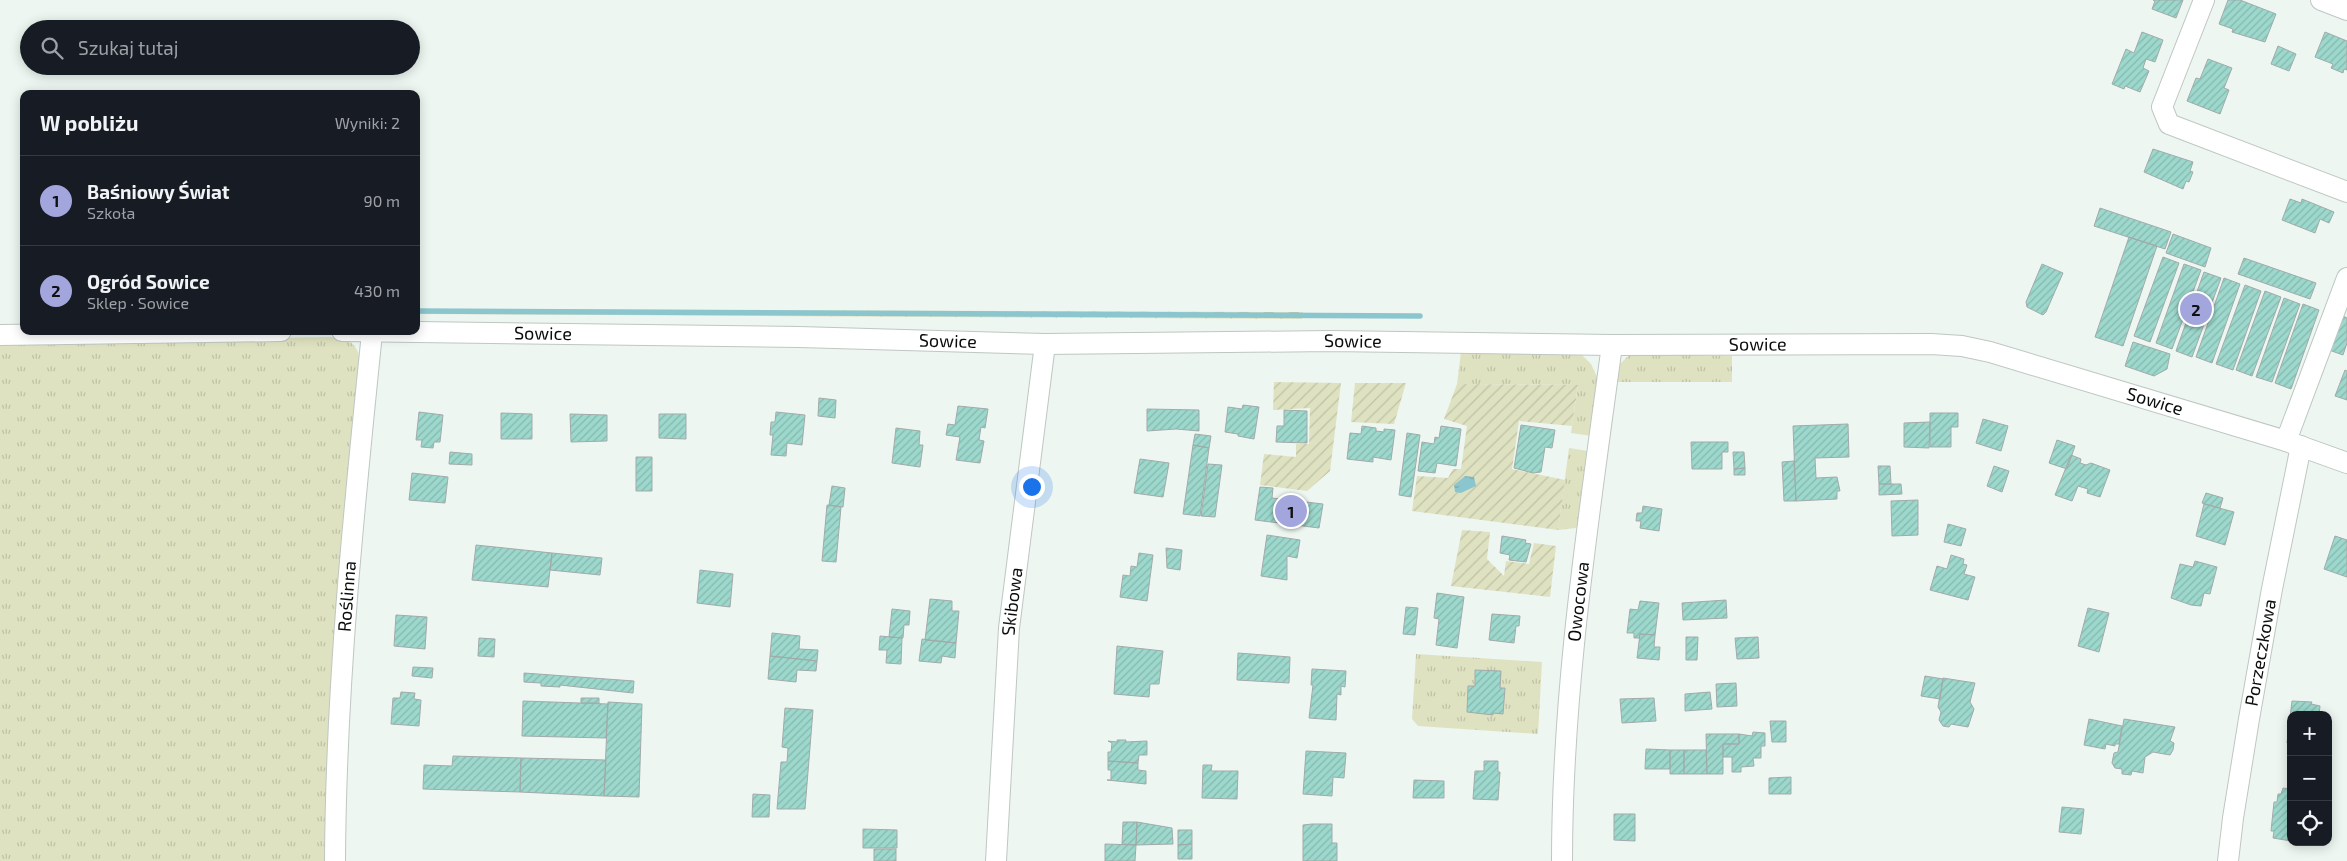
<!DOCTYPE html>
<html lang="pl">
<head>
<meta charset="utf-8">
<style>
  body { margin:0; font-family:"Exo 2",sans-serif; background:#242831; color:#f1f3f6 }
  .controls { position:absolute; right:15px; bottom:15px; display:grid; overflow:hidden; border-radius:10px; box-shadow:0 2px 12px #0003 }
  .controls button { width:45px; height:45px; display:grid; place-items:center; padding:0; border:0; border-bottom:1px solid #363941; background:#171b24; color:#f1f3f6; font:25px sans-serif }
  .you { position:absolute; left:1031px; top:486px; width:18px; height:18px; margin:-12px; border:4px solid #fff; border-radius:50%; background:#1a73e8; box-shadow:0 0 0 8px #1a73e833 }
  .badge { display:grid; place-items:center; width:32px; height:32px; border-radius:50%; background:#a3a6dc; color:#111; font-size:16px; font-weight:700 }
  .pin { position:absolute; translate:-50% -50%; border:2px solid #fff; box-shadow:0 1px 5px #0006 }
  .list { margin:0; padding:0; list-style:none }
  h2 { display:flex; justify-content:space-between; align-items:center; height:65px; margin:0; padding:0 20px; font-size:21px }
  h2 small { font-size:16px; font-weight:400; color:#9ea1a6 }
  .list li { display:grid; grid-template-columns:32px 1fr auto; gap:15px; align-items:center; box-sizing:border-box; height:90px; padding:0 20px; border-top:1px solid #363941 }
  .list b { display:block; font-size:19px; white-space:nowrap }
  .list p { margin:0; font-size:16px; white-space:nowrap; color:#9ea1a6 }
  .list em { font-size:16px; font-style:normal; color:#9ea1a6 }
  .icon { flex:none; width:28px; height:28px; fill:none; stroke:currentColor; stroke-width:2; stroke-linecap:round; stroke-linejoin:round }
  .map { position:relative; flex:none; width:2347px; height:861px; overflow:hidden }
  .search { position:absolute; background:#171b24; box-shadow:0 2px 12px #0003; left:20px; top:20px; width:400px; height:55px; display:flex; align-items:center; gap:12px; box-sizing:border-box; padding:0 18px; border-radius:28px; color:#9ea1a6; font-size:19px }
  .panel { position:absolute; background:#171b24; box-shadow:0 2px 12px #0003; left:20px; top:90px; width:400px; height:245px; border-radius:10px }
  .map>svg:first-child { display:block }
</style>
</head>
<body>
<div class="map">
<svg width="2347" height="861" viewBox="0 0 2347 861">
  <defs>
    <pattern id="grass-tufts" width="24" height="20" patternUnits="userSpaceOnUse" patternTransform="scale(1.25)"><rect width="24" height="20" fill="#dfe2c1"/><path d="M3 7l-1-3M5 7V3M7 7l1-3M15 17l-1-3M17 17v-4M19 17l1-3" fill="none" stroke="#bec1a4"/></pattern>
    <pattern id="wetland-marsh" width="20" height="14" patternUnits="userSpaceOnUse" patternTransform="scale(1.25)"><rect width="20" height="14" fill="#dfe2c1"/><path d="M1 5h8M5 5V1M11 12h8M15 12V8" fill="none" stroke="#bec1a4"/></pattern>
    <pattern id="garden-furrows" width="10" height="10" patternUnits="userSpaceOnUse" patternTransform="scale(1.25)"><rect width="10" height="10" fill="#dfe2c1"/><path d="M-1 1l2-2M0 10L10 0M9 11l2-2" fill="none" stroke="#bec1a4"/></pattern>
    <pattern id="water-ripples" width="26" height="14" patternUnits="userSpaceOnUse" patternTransform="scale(1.25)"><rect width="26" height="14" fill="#8bc6ce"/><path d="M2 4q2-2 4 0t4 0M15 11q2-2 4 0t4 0" fill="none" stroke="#77a9b0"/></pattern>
    <pattern id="building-hatch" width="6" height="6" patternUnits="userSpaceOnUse" patternTransform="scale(1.25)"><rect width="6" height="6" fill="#9dd8cd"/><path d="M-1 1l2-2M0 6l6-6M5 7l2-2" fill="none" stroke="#86b8af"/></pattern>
  </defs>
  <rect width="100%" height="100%" fill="#edf6f1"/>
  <path fill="url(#grass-tufts)" d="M331 337C353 340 357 344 362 365L330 861H0V342Z
    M1461 352 1581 354 1591 364 1600 383 1592 436 1571 433 1578 385 1457 384Z
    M1630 354 1732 356V382H1616L1619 365Z
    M1569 448 1588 451 1581 517 1576 528 1558 530Z
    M1416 654 1542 662 1538 734 1418 726 1412 719Z"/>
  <path fill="url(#wetland-marsh)" d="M416 309 1303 312 1302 319 416 314Z"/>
  <path fill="url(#garden-furrows)" d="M1274 382 1341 383 1330 471 1307 491 1260 485 1264 454 1296 457V444H1309L1310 408 1273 410Z
    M1355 383H1406L1394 424 1351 422Z
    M1457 384 1578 385 1572 426 1519 421 1512 469 1565 480 1558 530 1412 511 1417 476 1448 478 1453 469H1461L1467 426 1444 419Z
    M1462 530 1490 532 1487 559 1504 576 1506 561 1529 564 1534 543 1556 546 1550 597 1451 586Z"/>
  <path fill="url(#water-ripples)" d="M1465 476 1474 477 1476 486 1461 493 1455 492 1454 485Z"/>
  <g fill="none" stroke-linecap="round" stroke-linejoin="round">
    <path stroke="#8bc6ce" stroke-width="5.5" d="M416 311 1420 316"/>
  </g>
  <path fill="url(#building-hatch)" stroke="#a1aba9" d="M2153 0H2183L2176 18 2152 9 2155 1Z
    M2228 0H2240L2276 14 2265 42 2232 32 2233 29 2219 24Z
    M2142 32 2163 40 2155 62 2146 59 2143 68 2149 71 2140 92 2125 86 2124 89 2112 84 2126 49 2134 53Z
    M2325 32 2347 41V70L2344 69 2343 73 2331 68 2333 64 2315 57Z
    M2278 46 2296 54 2289 71 2271 64Z
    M2208 59 2232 68 2224 88 2229 90 2220 114 2187 101 2196 78 2200 79Z
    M2153 149 2193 162 2190 171 2193 172 2189 182 2186 181 2183 189 2144 172Z
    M2290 199 2301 203 2302 199 2334 212 2329 223 2320 219 2315 233 2282 220Z
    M2100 208 2171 232 2165 249 2094 226Z
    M2173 234 2211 248 2205 267 2166 253Z
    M2129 237 2157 246 2123 346 2095 337Z
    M2163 257 2179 263 2150 342 2134 336Z
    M2244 258 2316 283 2310 299 2238 274Z
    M2042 264 2063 273 2046 312 2043 315 2027 307 2026 302Z
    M2184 264 2201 270 2172 349 2156 343Z
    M2204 272 2221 278 2192 357 2176 351Z
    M2224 278 2240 284 2212 363 2196 357Z
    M2245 285 2261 291 2233 370 2216 364Z
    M2265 291 2281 297 2252 376 2236 370Z
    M2284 298 2300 304 2272 382 2256 377Z
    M2303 304 2319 310 2291 389 2275 383Z
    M2343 316 2347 318V343L2343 355 2329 350Z
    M2133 342 2170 354 2167 369 2154 376 2125 366Z
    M2345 370 2347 371V400L2335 396Z
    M819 398 836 400 835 418 818 416Z
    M1243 405 1259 407 1254 439 1238 436V434L1225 432 1228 407 1242 409Z
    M958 406 988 409 985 428 981 427 979 440 984 441 980 463 956 460 960 437 946 435 948 424 955 425Z
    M1147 409 1199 410V431L1176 429 1147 431Z
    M1284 410 1307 411V443L1276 442 1277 426H1284Z
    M419 412 443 415 440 442H434L433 448 421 447 422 440H416Z
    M776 412 805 415 802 445 787 443 786 456 771 455 773 435H770L771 422H775Z
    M501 413 532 414V439H501Z
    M1930 413H1958V427H1951V447H1930Z
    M570 414 607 415V441L571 442Z
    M659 414H686V439L659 438Z
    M1983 419 2008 426 2001 451 1976 443Z
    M1930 422 1929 448 1904 447V423Z
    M1848 424 1849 457 1815 458 1816 478 1837 477 1840 491H1837V499L1796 501 1793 426Z
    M1521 425 1555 430 1552 448 1545 447 1541 472 1533 473 1514 468Z
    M1362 426 1376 428V431L1384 432V429L1395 430 1391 460 1373 457V462L1347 459 1350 433 1361 434Z
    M1441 426 1461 429 1456 466 1437 463 1435 473 1418 471 1422 442 1434 444 1435 437 1439 438Z
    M896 428 920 431 919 445H923L920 467 892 463Z
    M1407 433 1420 435 1411 497 1399 495Z
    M1195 434 1211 436 1209 448 1193 445Z
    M2057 440 2075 446 2067 469 2049 463Z
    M1691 442H1728V452H1722V469H1692Z
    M1193 445 1209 448 1200 516 1183 514Z
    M450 452 472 454V465L449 464Z
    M1733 452H1744L1745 468 1734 469Z
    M2071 455 2081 459 2080 463 2086 465 2091 463 2110 470 2100 497 2087 493 2088 489 2078 486 2072 501 2055 495Z
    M636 457H652V491H636Z
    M1140 459 1169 463 1163 497 1134 493Z
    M1794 461 1796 501H1784L1782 462Z
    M1208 464 1222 465 1215 517 1201 516Z
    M1878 466H1890L1891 484H1879Z
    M1994 466 2009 471 2002 492 1987 486Z
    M1745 468V475H1734V469Z
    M412 473 448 477 445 503 409 500Z
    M1879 484H1901L1902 494 1879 495Z
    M832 486 845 488 843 507 829 505Z
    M1260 487 1273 488 1272 498 1323 504 1319 528 1255 520Z
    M2206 493 2223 498 2220 508 2202 503Z
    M1918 500V535L1892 536 1891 501Z
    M2204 504 2234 512 2225 545 2196 536Z
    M827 505 841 507 836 562 822 561Z
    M1643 506 1662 509 1659 531 1640 528 1641 521H1636L1637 513H1642Z
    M1948 524 1966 529 1961 546 1944 542Z
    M1267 535 1300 540 1297 558 1287 556V580L1261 576Z
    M1502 536 1526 540 1525 543 1531 544 1526 562 1509 560 1510 555 1500 553Z
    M2335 536 2347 540V577L2324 569Z
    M476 545 552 553 548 587 472 580Z
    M1166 548 1182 550 1180 570 1167 568Z
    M552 553 602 558 600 575 550 570Z
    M1139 553 1153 555 1147 601 1120 597 1123 575 1130 576 1131 566 1137 567Z
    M1951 555 1964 559 1963 564 1967 565 1964 574 1975 577 1968 600 1930 590 1937 566 1947 569Z
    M2195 561 2217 567 2210 594 2204 593 2201 606 2191 605 2171 598 2180 564 2193 567Z
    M700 570 733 574 730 607 697 603Z
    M1437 593 1464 597 1457 648 1436 645 1439 619 1434 618Z
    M930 599 952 601V611H959L956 643 925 640Z
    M1726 600 1727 618 1683 620 1682 603Z
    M1640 601 1659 603 1655 635 1640 634 1639 638H1634V633H1627L1630 609 1638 610Z
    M1406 607 1418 608 1415 635 1403 634Z
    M2088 608 2109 613 2099 652 2078 646Z
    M892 609 910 611 909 625H904L903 638 889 637Z
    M1492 614 1520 616 1519 626H1516L1514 643 1489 640Z
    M396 615 427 617 425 649 394 646Z
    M772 633 800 636 799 649 818 650 817 661 770 656Z
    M1640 634 1655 635 1654 647H1660L1659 660 1637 658Z
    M880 636 902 638 901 664 886 663 887 650H879Z
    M1686 637H1698L1697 660H1686Z
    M1758 637 1759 658 1737 659 1735 638Z
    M479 638 495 639 494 657 478 656Z
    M922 639 956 643 955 658 942 656 941 663 919 661Z
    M1117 646 1163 651 1159 684H1150L1149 697 1114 694Z
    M1238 653 1290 657 1289 683 1237 680Z
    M770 656 817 661 816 671 797 670 796 682 768 679Z
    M413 667 433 668 432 678 412 676Z
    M1312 669 1346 671 1345 687 1341 686V695L1337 694 1336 720 1309 718 1313 685H1311Z
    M1475 670 1501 671 1500 688H1505L1503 714 1493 713V715L1467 712 1468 686H1475Z
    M524 673 634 681 633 693 560 685V687L541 686V683L524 682Z
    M1925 676 1943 679 1940 699 1921 696Z
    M1943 678 1975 683 1970 702 1974 709 1968 727 1951 724 1949 727 1943 726 1939 720 1941 712 1938 707Z
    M1736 683 1737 706 1717 707 1716 684Z
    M401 692 415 693 414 699 421 700 419 726 391 724 393 698H400Z
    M1710 692 1712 709 1685 711V694Z
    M581 698H599V703H581Z
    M1654 698 1656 721 1622 723 1620 699Z
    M523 701 608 704 606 738 522 736Z
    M2292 701 2312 702 2311 704 2320 706 2319 715H2291V744L2287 743Z
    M608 702 642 704 639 797 604 796Z
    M785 708 813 710 805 809H777L781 762H787L788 748 782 747Z
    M2089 719 2122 726 2119 744H2115V746L2106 744 2105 749 2084 745Z
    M2124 719 2175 727 2170 741 2174 743 2173 750 2170 755 2153 752 2145 757 2143 773 2132 771 2131 775 2122 774V769L2115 768 2112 763 2114 753 2118 752Z
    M1770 721H1786V742H1772Z
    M1753 732 1765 733V746H1761V758H1753L1754 766 1741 767V772H1732V757H1723V744H1739V734L1752 736Z
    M1706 734H1739V744H1723V774H1707Z
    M1117 740H1126V742L1147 741V755H1139L1138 763 1108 761V752H1111L1112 743 1108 741 1117 742Z
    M1646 749 1670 750V769H1645Z
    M1670 750H1684V774H1670Z
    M1684 750H1706L1707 774H1684Z
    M1306 751 1346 753 1344 778 1333 777 1332 796 1303 794Z
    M453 756 521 758 520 792 423 789 424 765 452 766Z
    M521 758 606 760 604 796 520 792Z
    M1108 761 1138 763V770L1146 771V784L1107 780H1111V770H1108Z
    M1484 761H1498V772H1500L1498 800 1473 799 1475 771H1484Z
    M1203 765H1212L1211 771H1238L1237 799 1202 798Z
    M1791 777V794H1769V778Z
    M1414 780 1444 781V798H1413Z
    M2283 788 2291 789V841L2273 838 2274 831H2271L2274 802H2277L2278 794H2281Z
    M753 794 770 795 769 817H752Z
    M2062 807 2084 809 2081 834 2059 832Z
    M1614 814H1635V841L1614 840Z
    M1123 822H1137L1136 845 1122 844Z
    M1137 822 1172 828 1173 844 1136 845Z
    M1312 824H1332V843H1337V861H1303V825Z
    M863 829 897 830V848H863Z
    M1178 830H1192V844L1178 845Z
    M1105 844 1136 845 1135 861H1105Z
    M1192 844V859H1178V845Z
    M874 849H896V861H874Z"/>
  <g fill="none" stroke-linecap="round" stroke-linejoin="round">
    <defs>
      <g id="minor">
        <path d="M2204 0 2162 107 2169 124 2347 192"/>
        <path d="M2321 0 2347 10"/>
        <path id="s1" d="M342 331 799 337 1045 344 1331 341 1612 345 1931 344 1962 346 1990 352 2286 441 2347 463"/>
        <path d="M0 335 281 331"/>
        <path d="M2286 441 2347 278"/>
        <path id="s2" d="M335 861C336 684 354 508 372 333"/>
        <path id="s3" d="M996 861 1009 628 1045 344"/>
        <path id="s4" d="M1562 861C1562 688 1589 516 1612 345"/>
        <path id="s5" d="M2228 861 2233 818 2249 719 2272 589 2301 446"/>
      </g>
    </defs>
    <use href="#minor" stroke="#bec7c1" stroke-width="22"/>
    <use href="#minor" stroke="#fff" stroke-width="20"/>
  </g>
  <g text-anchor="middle" stroke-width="4" stroke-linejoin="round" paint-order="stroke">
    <g font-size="18" fill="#0a0d0b" stroke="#fff">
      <text dy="6" stroke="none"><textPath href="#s1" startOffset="201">Sowice</textPath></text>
      <text dy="6" stroke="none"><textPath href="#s1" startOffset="606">Sowice</textPath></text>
      <text dy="6" stroke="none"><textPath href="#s1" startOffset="1011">Sowice</textPath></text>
      <text dy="6" stroke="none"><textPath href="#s1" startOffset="1416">Sowice</textPath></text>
      <text dy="6" stroke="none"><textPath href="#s1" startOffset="1821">Sowice</textPath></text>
      <text dy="6" stroke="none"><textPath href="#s2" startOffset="265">Roślinna</textPath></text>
      <text dy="6" stroke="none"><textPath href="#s3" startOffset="260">Skibowa</textPath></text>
      <text dy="6" stroke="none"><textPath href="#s4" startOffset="260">Owocowa</textPath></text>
      <text dy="6" stroke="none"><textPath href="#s5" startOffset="211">Porzeczkowa</textPath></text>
    </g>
  </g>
</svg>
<div class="controls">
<button>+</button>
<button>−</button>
<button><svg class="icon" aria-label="locate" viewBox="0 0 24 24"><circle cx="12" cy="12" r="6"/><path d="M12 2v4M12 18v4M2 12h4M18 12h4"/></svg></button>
</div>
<div class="you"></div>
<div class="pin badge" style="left:1291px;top:511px">1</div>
<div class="pin badge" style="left:2196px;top:309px">2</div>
<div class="search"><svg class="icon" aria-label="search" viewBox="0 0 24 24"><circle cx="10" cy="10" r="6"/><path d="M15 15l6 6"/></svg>Szukaj tutaj</div>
<section class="panel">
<h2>W pobliżu<small>Wyniki: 2</small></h2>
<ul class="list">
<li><span class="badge">1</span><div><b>Baśniowy Świat</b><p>Szkoła</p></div><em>90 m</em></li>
<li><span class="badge">2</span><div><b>Ogród Sowice</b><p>Sklep · Sowice</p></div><em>430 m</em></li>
</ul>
</section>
</div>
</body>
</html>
